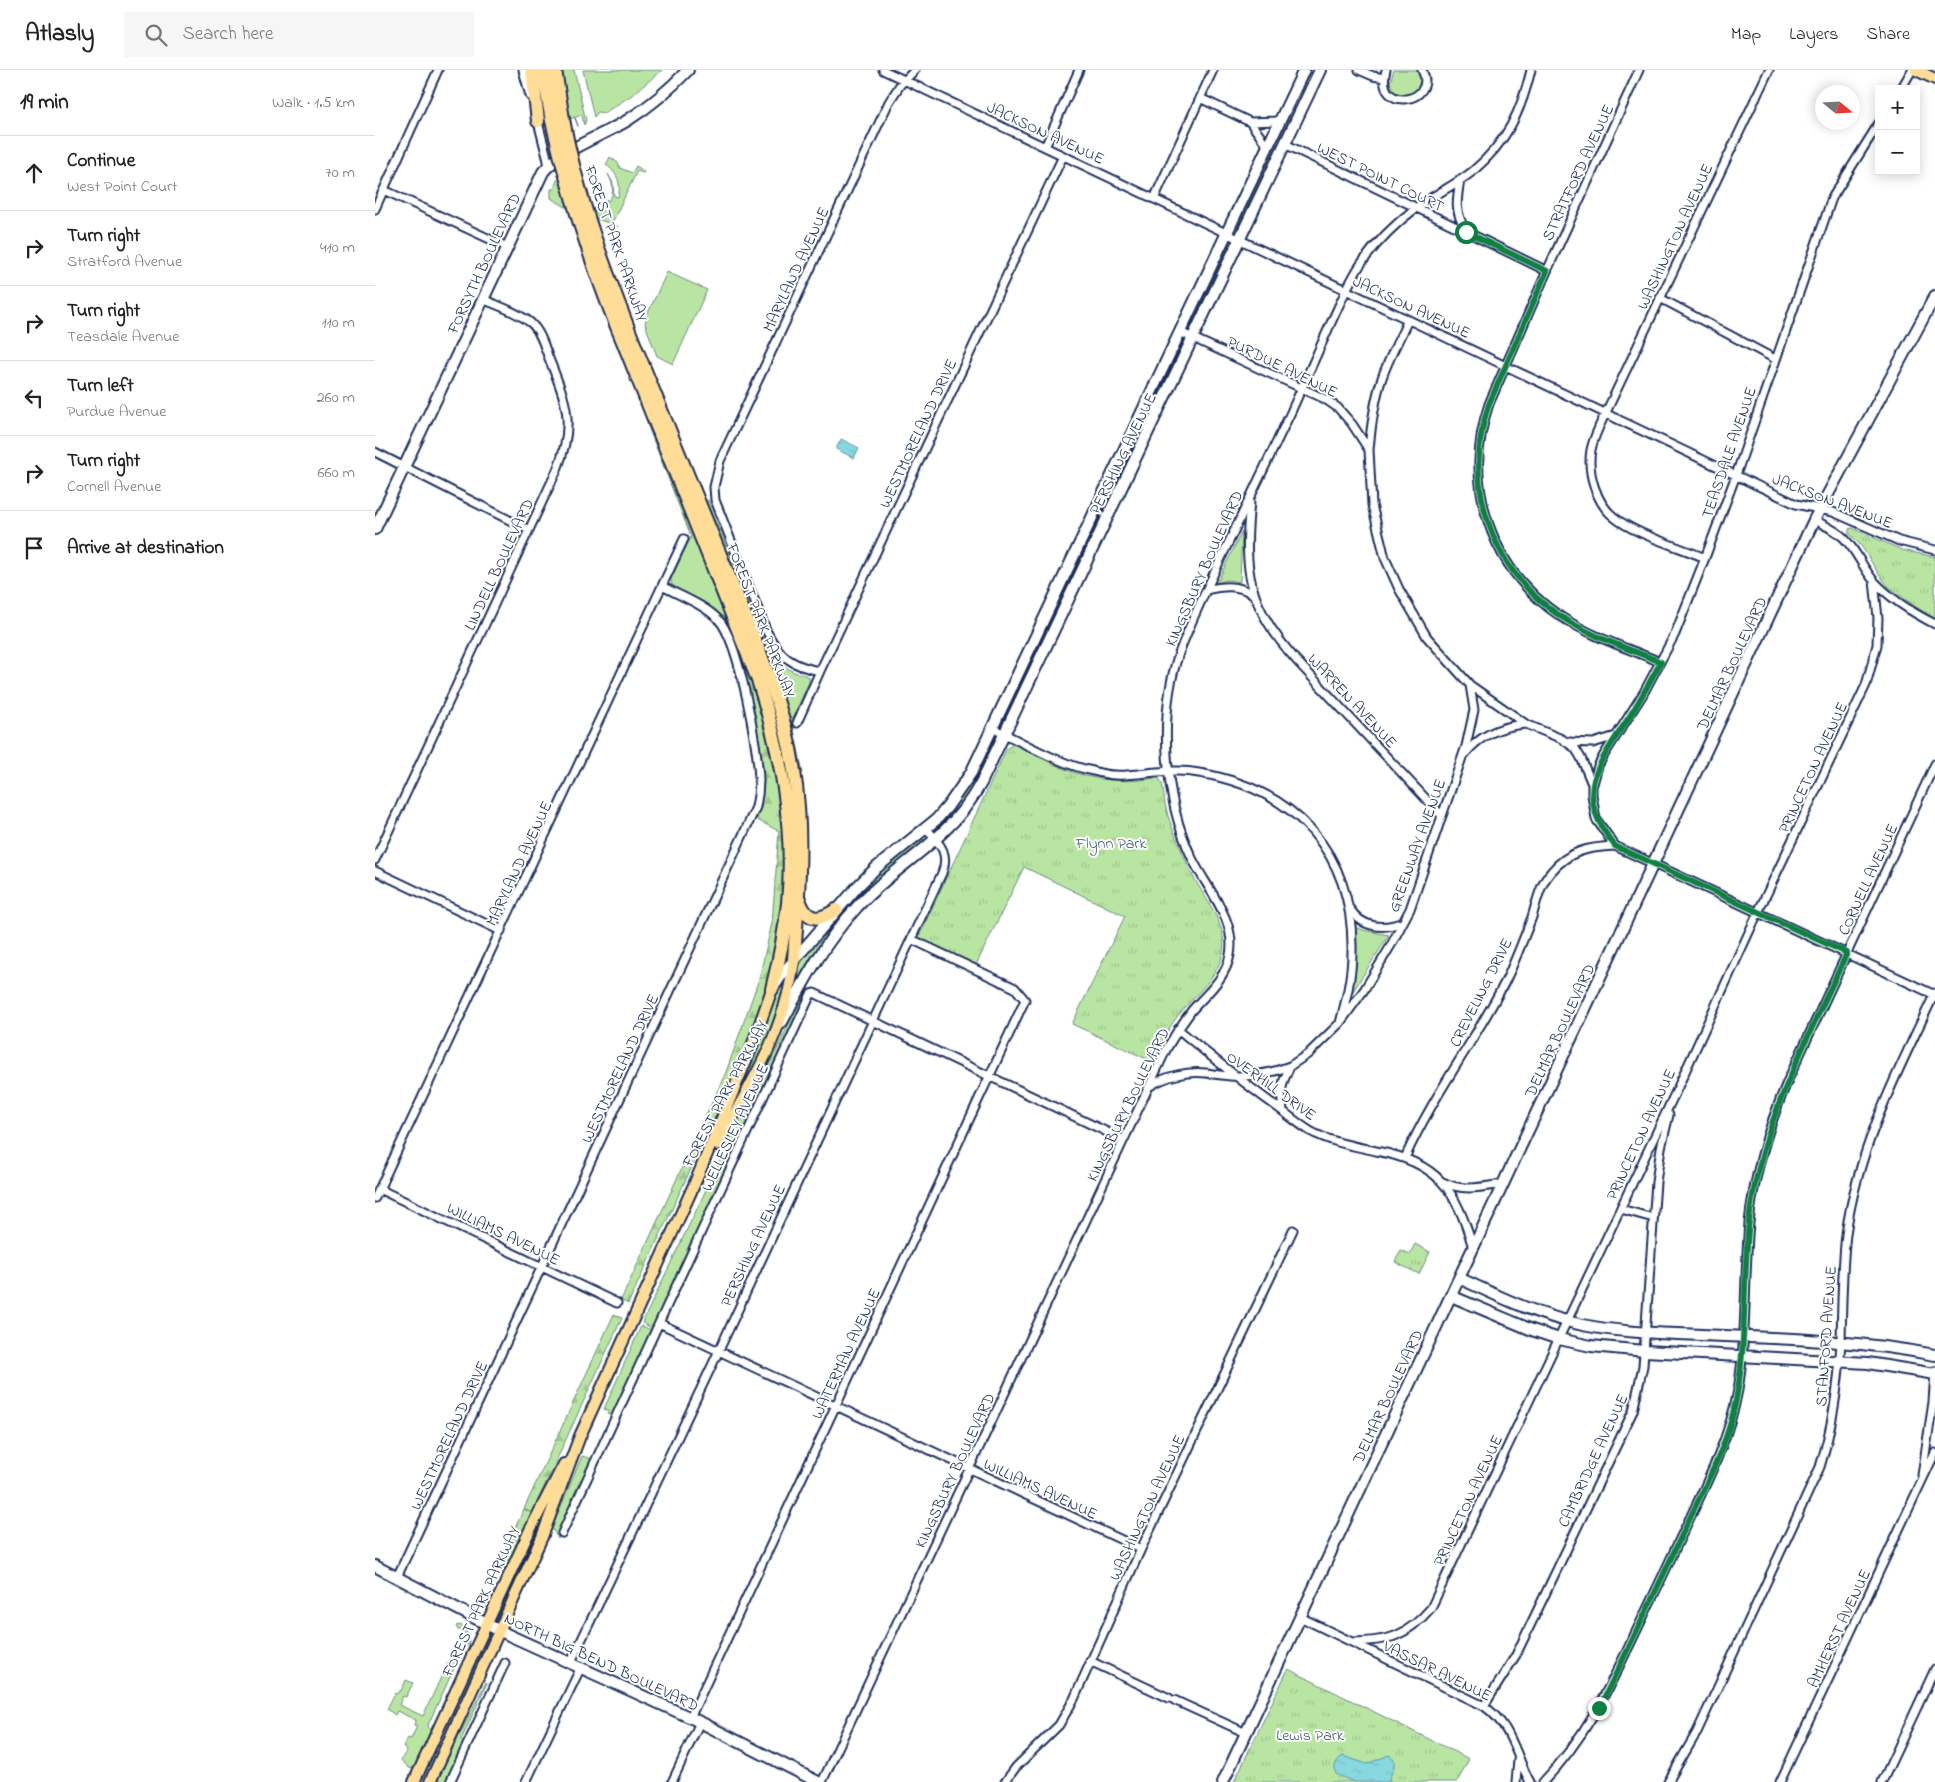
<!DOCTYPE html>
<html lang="en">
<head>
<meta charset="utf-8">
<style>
  body { margin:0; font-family:"Indie Flower",sans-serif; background:#f6f6f6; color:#222 }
  .controls { position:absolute; right:15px; top:15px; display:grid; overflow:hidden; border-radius:0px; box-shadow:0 2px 12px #0003 }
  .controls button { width:45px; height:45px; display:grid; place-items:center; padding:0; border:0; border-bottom:1px solid #e0e0e0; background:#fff; color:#222; font:25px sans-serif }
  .compass { position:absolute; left:1440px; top:15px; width:45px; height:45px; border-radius:50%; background:#fff; box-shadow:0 2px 12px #0003; rotate:108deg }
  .stop { position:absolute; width:15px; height:15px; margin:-11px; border:4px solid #0b8043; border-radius:50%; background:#fff }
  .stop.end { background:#0b8043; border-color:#fff; box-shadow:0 1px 5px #0008 }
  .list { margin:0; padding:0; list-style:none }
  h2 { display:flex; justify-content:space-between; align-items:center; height:65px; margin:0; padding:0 20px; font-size:21px }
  h2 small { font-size:16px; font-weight:400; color:#767676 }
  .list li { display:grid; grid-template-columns:32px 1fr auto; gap:15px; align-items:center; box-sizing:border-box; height:75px; padding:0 20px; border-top:1px solid #e0e0e0 }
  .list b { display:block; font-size:19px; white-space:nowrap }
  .list p { margin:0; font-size:16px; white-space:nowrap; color:#767676 }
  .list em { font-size:16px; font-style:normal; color:#767676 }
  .icon { flex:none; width:28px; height:28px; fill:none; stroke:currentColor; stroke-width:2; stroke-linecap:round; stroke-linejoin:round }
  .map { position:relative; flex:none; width:1560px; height:1712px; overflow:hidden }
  header { display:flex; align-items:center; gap:30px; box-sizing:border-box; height:70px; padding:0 25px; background:#fff; border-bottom:1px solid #e0e0e0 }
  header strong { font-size:24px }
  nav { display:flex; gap:28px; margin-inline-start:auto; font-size:18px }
  .search { width:350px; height:45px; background:#f6f6f6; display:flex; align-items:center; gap:12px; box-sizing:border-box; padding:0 18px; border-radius:0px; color:#767676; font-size:19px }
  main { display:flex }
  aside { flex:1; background:#fff }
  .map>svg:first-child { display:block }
</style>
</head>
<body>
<header>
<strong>Atlasly</strong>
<div class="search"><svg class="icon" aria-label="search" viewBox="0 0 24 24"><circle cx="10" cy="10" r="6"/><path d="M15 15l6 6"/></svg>Search here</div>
<nav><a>Map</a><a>Layers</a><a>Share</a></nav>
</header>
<main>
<aside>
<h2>19 min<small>Walk · 1.5 km</small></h2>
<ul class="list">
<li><svg class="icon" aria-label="ahead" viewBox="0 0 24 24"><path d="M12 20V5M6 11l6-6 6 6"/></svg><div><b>Continue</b><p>West Point Court</p></div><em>70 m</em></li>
<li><svg class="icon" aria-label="right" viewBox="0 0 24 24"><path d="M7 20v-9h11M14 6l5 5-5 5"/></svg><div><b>Turn right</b><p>Stratford Avenue</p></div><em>410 m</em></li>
<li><svg class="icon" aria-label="right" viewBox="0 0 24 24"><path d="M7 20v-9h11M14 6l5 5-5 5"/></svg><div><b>Turn right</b><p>Teasdale Avenue</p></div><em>110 m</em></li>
<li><svg class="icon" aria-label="left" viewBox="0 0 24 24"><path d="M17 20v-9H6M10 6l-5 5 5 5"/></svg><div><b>Turn left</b><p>Purdue Avenue</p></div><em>260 m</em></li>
<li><svg class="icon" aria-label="right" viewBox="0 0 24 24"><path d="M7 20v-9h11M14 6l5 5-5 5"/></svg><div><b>Turn right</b><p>Cornell Avenue</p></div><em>660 m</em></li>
<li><svg class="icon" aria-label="arrive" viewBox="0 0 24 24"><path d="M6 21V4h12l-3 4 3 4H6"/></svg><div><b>Arrive at destination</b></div></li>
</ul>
</aside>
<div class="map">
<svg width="1560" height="1712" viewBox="0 0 1560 1712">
  <defs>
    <pattern id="forest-firs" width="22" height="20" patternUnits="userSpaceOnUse" patternTransform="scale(1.25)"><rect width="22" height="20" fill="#b9e5a2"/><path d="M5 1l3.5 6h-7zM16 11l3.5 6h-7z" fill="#9ec58e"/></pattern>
    <pattern id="park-tufts" width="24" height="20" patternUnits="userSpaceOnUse" patternTransform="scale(1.25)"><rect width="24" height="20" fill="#b9e5a2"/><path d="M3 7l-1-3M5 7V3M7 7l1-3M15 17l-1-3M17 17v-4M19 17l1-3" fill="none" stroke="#9ec58e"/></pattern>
    <pattern id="water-ripples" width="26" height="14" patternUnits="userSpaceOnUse" patternTransform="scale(1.25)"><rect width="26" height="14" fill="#87d9df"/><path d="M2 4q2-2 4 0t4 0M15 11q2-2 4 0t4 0" fill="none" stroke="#74bbc2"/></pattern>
  </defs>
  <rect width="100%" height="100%" fill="#fff"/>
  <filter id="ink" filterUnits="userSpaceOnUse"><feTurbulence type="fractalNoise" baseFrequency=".02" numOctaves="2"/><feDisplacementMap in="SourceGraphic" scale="10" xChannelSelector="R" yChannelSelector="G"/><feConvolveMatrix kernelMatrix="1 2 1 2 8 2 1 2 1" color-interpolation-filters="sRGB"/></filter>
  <g filter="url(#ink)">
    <path fill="#b9e5a2" stroke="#6a8a80" d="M185 0H199L211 51 209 55 207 45 194 49Z
      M208 0H287L257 25 229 43 223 42 219 47Z
      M934 0H939L866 153 862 155 861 153Z
      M1019 0H1042L1046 11 1044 20 1032 27C1022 25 1017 22 1015 12Z
      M235 87 243 93 245 98 257 103 261 96 269 101 268 103 262 101 237 153 243 157 220 148 218 142 231 137V129L234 131C240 121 238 114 233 104L238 113 239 126 243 127C247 114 242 102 231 95Z
      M182 110 187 111 194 139 176 128V119H179Z
      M848 177 853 180 818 256 815 257 813 253Z
      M292 202 332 220 298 294 282 286 270 254 272 245Z
      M804 273 809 275 787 322 782 323 781 321Z
      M768 349 774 352 630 653H628L627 649Z
      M274 350 375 605 371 607C361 579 356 548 328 532 318 526 307 523 297 516L296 509 316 467 272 354Z
      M333 430 390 572C397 583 406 596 419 602 425 604 430 604 434 607V612L417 650 428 703H424L411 641 403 614 331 431Z
      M867 461 865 512 852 510 842 513Z
      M620 670 622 671C607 707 591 731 565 760L563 754C587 729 601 701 617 671Z
      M548 769 551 771 503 811 425 910H423L425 890 467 840 498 807Z
      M979 857 992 861 1014 865 975 926 980 896Z
      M412 906V917L389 979 349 1053 381 980 402 923Z
      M432 916 434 917 277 1258 267 1253 355 1070 402 979Z
      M266 1256 277 1260 237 1346 232 1344 234 1341 229 1339Z
      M207 1386 217 1389 183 1464 185 1465 183 1469 177 1458Z
      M149 1439 157 1443 132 1500 126 1496 122 1504 119 1503Z
      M86 1555 93 1564 94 1574 88 1579 53 1655 55 1662 39 1699 34 1698 26 1690 32 1680 28 1677 33 1668 36 1669 42 1656 39 1655 41 1650 22 1641 20 1645 12 1639 20 1623 22 1624 24 1621H26L31 1610 38 1613 31 1627 28 1626 24 1635 48 1646 82 1573 89 1570V1563L86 1560H83L81 1556Z
      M111 1612 112 1613 86 1670 89 1672 70 1712H61Z"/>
    <path fill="url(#forest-firs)" stroke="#6a8a80" d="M375 605 399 679 411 784 406 850 394 912 372 972 351 1023 253 1234 246 1230 351 1002 384 909 397 853 404 761 382 750 389 713 387 688 371 607Z
      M239 1244 247 1248 157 1443 149 1439Z"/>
    <path fill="url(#park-tufts)" stroke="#6a8a80" d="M1477 458 1527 480 1560 487V549L1538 535 1514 517 1505 506 1487 477 1474 463V459Z
      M639 674C654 679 666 688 681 695 712 710 746 714 780 708H784C790 717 788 728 791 738 795 756 804 774 811 791 820 815 838 834 846 858 860 899 818 923 799 951 790 964 784 978 778 992L697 954 750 846 649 797 600 897 544 870V866L632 678Z
      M1040 1174 1055 1182 1044 1204 1020 1192 1026 1180 1035 1184Z
      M913 1599 1094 1689 1082 1712H859Z"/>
    <path fill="url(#water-ripples)" stroke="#5c95ab" d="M466 369 484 378 479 388 461 379Z
      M1014 1685 1019 1689V1697L1013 1712H979L961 1704C958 1697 961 1690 968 1686L992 1694Z"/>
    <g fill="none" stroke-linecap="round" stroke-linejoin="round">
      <defs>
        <path id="street" d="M148 0 155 26
          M508 0 1421 434 1458 442 1524 471 1560 480
          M984 0 998 6 1009 8
          M1011 0C999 44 1064 33 1047 0
          M1264 0 1172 201 1114 334C1087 413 1115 499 1185 546 1215 566 1252 578 1285 592
          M1526 19 1537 0
          M825 28 875 52 905 51
          M162 48 174 95
          M875 52 893 77
          M910 74 1172 201
          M670 77 704 0
          M1085 110C1081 133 1080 141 1091 162
          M9 120 132 177
          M779 129 838 0
          M0 139 63 0
          M1285 228 1400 289
          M805 262 950 329 963 338 977 354 994 380 997 435 1010 488 1024 519 1052 567 1095 615 1151 654 1187 669 1200 678 1206 688 1217 714V725L1221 749 1240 776 1560 925
          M994 380C996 357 999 333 1006 311 1013 289 1024 270 1033 250
          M0 382 154 460
          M875 432C868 503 873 535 921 590L1067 746
          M1439 450C1449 455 1461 460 1469 468 1482 481 1488 499 1500 512 1517 530 1538 543 1560 554
          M1330 488C1305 477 1259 464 1239 447 1221 433 1212 402 1216 380 1219 364 1228 349 1235 334L1394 0
          M831 520C848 516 864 514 879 525
          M445 601C417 596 405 587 392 562L340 430 339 417 345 391 514 32 525 15 540 0
          M422 653 445 601 688 86
          M617 658C650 673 683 694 718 701 725 703 733 705 741 705 748 706 756 704 763 704 783 702 804 699 824 703 920 719 979 783 977 882 977 907 971 930 965 953
          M1193 672 1218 673 1241 666
          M1090 684C1105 665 1127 656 1150 654
          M1218 714 1223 696 1229 685 1268 624 1300 564 1330 488 1361 405 1457 128 1504 53
          M0 790 182 400C201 352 191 331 173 286 169 275 165 261 156 253 143 242 123 236 108 229
          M0 801 126 861
          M975 839C987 858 1008 860 1028 852
          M803 959C834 985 865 1010 898 1034 911 1043 922 1053 935 1061 955 1072 979 1076 1001 1081 1063 1092 1081 1119 1098 1178
          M775 1016C791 1006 812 1001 831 1003 841 1004 852 1007 862 1006 881 1006 897 1003 915 996
          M908 1041 906 1021 909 1010 915 996 933 984 965 953 989 920 1015 877 1035 839 1091 676 1099 640 1095 615
          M1030 1088C1058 1025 1100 971 1131 910 1141 889 1149 868 1157 847 1162 831 1165 814 1176 802 1193 781 1214 777 1240 776
          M1068 1112C1087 1122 1108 1117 1128 1114
          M4 1119 242 1233
          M0 1128 309 469
          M1246 1139 1278 1148
          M284 1253 766 1479
          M1547 1405 1558 1332 1560 1301
          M187 1463 436 924 439 923 749 1070
          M22 1507 381 737C383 728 384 719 384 710 383 678 364 570 343 549 328 534 305 526 287 516
          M925 1547 1109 1636C1138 1657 1139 1683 1155 1712
          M977 1572C1014 1571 1031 1567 1056 1538L1303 1017 1386 836 1491 615 1502 575 1503 548 1499 511
          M715 1591 794 1628
          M196 1592 340 1289 567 803C575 783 564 773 552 759
          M799 1630 871 1663
          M1109 1636 1141 1585 1258 1341 1268 1296 1281 1112 1286 1078 1294 1045
          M315 1648 650 930 640 918 536 869
          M75 1712 130 1593
          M151 1712 206 1597
          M297 1712 325 1652
          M447 1712 792 978C800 964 808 952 817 940 832 923 851 908 855 885 862 849 831 818 817 788 789 730 783 644 804 583 817 548 834 514 850 480 872 434 894 388 916 342 929 313 942 284 955 255 965 234 973 213 986 194 1001 173 1021 153 1041 138 1059 124 1081 115 1098 101 1132 72 1146 42 1156 0
          M630 1712 641 1697 684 1655 699 1629 766 1479 918 1160
          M1141 1712 1143 1690
          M1168 1712C1209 1670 1233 1620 1258 1568 1273 1537 1288 1506 1302 1475 1326 1424 1353 1375 1363 1320 1372 1265 1369 1208 1374 1153 1379 1104 1394 1055 1413 1010L1560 694
          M1293 1712 1322 1662 1445 1397C1458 1355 1464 1313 1466 1270 1467 1234 1467 1199 1471 1164 1483 1077 1523 1001 1560 923
          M1405 1712 1560 1383
          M1507 1712 1560 1599"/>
        <path id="secondary" d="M0 459 168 102C185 80 229 65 253 50 275 36 295 19 313 0
          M400 915 408 903 483 816 501 798 562 749 573 736 596 703 929 0
          M407 952C429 911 450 871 482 837 508 808 541 788 569 761 584 747 596 731 606 713L945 0
          M1084 1208C1125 1227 1164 1246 1208 1255 1247 1263 1287 1263 1326 1265 1404 1268 1483 1270 1560 1285
          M1076 1226 1157 1260 1184 1269 1216 1276 1270 1281 1493 1293 1560 1304
          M0 1496 125 1561 325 1652 443 1712
          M848 1712 1439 450 1560 226"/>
        <path id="primary" d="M1541 0 1560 9
          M342 1075C375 1016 412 958 419 890
          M39 1712 154 1462 189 1394
          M55 1712 167 1467 205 1366 319 1115 376 979 397 919"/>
        <path id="highway" d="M157 0 163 51
          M168 0 177 51
          M180 0 188 49
          M260 276C291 352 322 428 353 504 379 568 409 633 419 701 429 765 423 826 419 890
          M251 279 383 610C406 683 420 756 413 833 410 862 404 891 397 919
          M424 829C431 851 443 852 461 840"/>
      </defs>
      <use href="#street" stroke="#1b2f5e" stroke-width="11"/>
      <use href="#secondary" stroke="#1b2f5e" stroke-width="14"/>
      <use href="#primary" stroke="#1b2f5e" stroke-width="14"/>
      <use href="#highway" stroke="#1b2f5e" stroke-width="16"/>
      <use href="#street" stroke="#fff" stroke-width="7"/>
      <use href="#secondary" stroke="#fff" stroke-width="10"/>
      <use href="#primary" stroke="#ffdd96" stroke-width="10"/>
      <use href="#highway" stroke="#ffdd96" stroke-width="12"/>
      <path stroke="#1b2f5e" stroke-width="1" d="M200 48 203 56
        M214 98 226 141"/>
      <defs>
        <path id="highway-bridge" d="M188 49C202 127 231 202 260 276
          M177 51C195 130 220 205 251 279"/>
      </defs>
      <use href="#highway-bridge" stroke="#1b2f5e" stroke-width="16" stroke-linecap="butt"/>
      <use href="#highway-bridge" stroke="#ffdd96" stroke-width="12"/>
    </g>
  </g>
  <g fill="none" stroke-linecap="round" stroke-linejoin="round" filter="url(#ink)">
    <path stroke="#0b8043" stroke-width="6" d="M1091 162 1172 201 1114 334C1087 413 1115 499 1185 546 1215 566 1252 578 1286 592 1275 611 1265 631 1253 649 1221 698 1198 723 1240 776L1472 883C1432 970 1385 1055 1374 1151 1367 1215 1373 1282 1358 1344 1348 1384 1328 1420 1311 1456 1283 1517 1254 1578 1224 1638"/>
  </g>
  <g text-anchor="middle" stroke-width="4" stroke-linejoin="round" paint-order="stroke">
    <g font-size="16" fill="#1b2f5e" stroke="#fff">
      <text transform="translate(671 62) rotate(25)" y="6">JACKSON AVENUE</text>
      <text transform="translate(1202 102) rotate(-65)" y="6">STRATFORD AVENUE</text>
      <text transform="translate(1006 106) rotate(26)" y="6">WEST POINT COURT</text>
      <text transform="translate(1299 166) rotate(-65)" y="6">WASHINGTON AVENUE</text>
      <text transform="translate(242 173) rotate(71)" y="6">FOREST PARK PARKWAY</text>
      <text transform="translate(108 193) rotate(-65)" y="6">FORSYTH BOULEVARD</text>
      <text transform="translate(420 199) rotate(-65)" y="6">MARYLAND AVENUE</text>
      <text transform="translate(1037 236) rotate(25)" y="6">JACKSON AVENUE</text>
      <text transform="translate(908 296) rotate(26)" y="6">PURDUE AVENUE</text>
      <text transform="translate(542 363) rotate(-65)" y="6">WESTMORELAND DRIVE</text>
      <text transform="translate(1353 382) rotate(-71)" y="6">TEASDALE AVENUE</text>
      <text transform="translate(747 383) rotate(-64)" y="6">PERSHING AVENUE</text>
      <text transform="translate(1458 430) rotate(21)" y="6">JACKSON AVENUE</text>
      <text transform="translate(123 494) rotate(-65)" y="6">LINDELL BOULEVARD</text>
      <text transform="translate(828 498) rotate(-66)" y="6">KINGSBURY BOULEVARD</text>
      <text transform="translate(387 550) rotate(69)" y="6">FOREST PARK PARKWAY</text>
      <text transform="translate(1356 593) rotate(-65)" y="6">DELMAR BOULEVARD</text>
      <text transform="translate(978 630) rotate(47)" y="6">WARREN AVENUE</text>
      <text transform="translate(1437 697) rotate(-65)" y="6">PRINCETON AVENUE</text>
      <text transform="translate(1041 775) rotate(-70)" y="6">GREENWAY AVENUE</text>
      <text transform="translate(143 793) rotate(-65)" y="6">MARYLAND AVENUE</text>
      <text transform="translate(1492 809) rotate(-65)" y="6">CORNELL AVENUE</text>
      <text transform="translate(1105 922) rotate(-63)" y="6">CREVELING DRIVE</text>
      <text transform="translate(1184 960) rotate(-65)" y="6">DELMAR BOULEVARD</text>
      <text transform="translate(244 998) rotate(-65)" y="6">WESTMORELAND DRIVE</text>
      <text transform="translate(897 1015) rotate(36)" y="6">OVERHILL DRIVE</text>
      <text transform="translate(349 1023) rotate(-62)" y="6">FOREST PARK PARKWAY</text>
      <text transform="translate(752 1034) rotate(-64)" y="6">KINGSBURY BOULEVARD</text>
      <text transform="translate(359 1057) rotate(-65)" y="6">WELLESLEY AVENUE</text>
      <text transform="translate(1265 1064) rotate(-65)" y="6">PRINCETON AVENUE</text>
      <text transform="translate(129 1163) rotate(26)" y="6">WILLIAMS AVENUE</text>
      <text transform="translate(377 1175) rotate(-65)" y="6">PERSHING AVENUE</text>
      <text transform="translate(1450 1266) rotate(-86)" y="6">STANFORD AVENUE</text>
      <text transform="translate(470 1283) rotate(-65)" y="6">WATERMAN AVENUE</text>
      <text transform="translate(1012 1326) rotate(-65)" y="6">DELMAR BOULEVARD</text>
      <text transform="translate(73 1365) rotate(-65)" y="6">WESTMORELAND DRIVE</text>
      <text transform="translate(1217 1390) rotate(-65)" y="6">CAMBRIDGE AVENUE</text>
      <text transform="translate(579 1400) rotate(-65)" y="6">KINGSBURY BOULEVARD</text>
      <text transform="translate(666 1418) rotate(25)" y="6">WILLIAMS AVENUE</text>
      <text transform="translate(1092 1430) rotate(-65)" y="6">PRINCETON AVENUE</text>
      <text transform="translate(771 1437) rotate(-65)" y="6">WASHINGTON AVENUE</text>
      <text transform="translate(105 1531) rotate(-65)" y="6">FOREST PARK PARKWAY</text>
      <text transform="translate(1463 1558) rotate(-65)" y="6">AMHERST AVENUE</text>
      <text transform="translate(227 1591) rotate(25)" y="6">NORTH BIG BEND BOULEVARD</text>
      <text transform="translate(1063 1600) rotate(26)" y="6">VASSAR AVENUE</text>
    </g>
    <g font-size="16" fill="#425c6f" stroke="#fff">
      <text x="736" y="778">Flynn Park</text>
      <text x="935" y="1670">Lewis Park</text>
    </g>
  </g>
</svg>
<div class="controls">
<button>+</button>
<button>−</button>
</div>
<svg class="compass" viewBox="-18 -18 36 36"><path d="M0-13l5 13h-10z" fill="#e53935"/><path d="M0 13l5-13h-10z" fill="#767676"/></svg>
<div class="stop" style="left:1091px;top:162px"></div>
<div class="stop end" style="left:1224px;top:1638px"></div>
</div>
</main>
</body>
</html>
